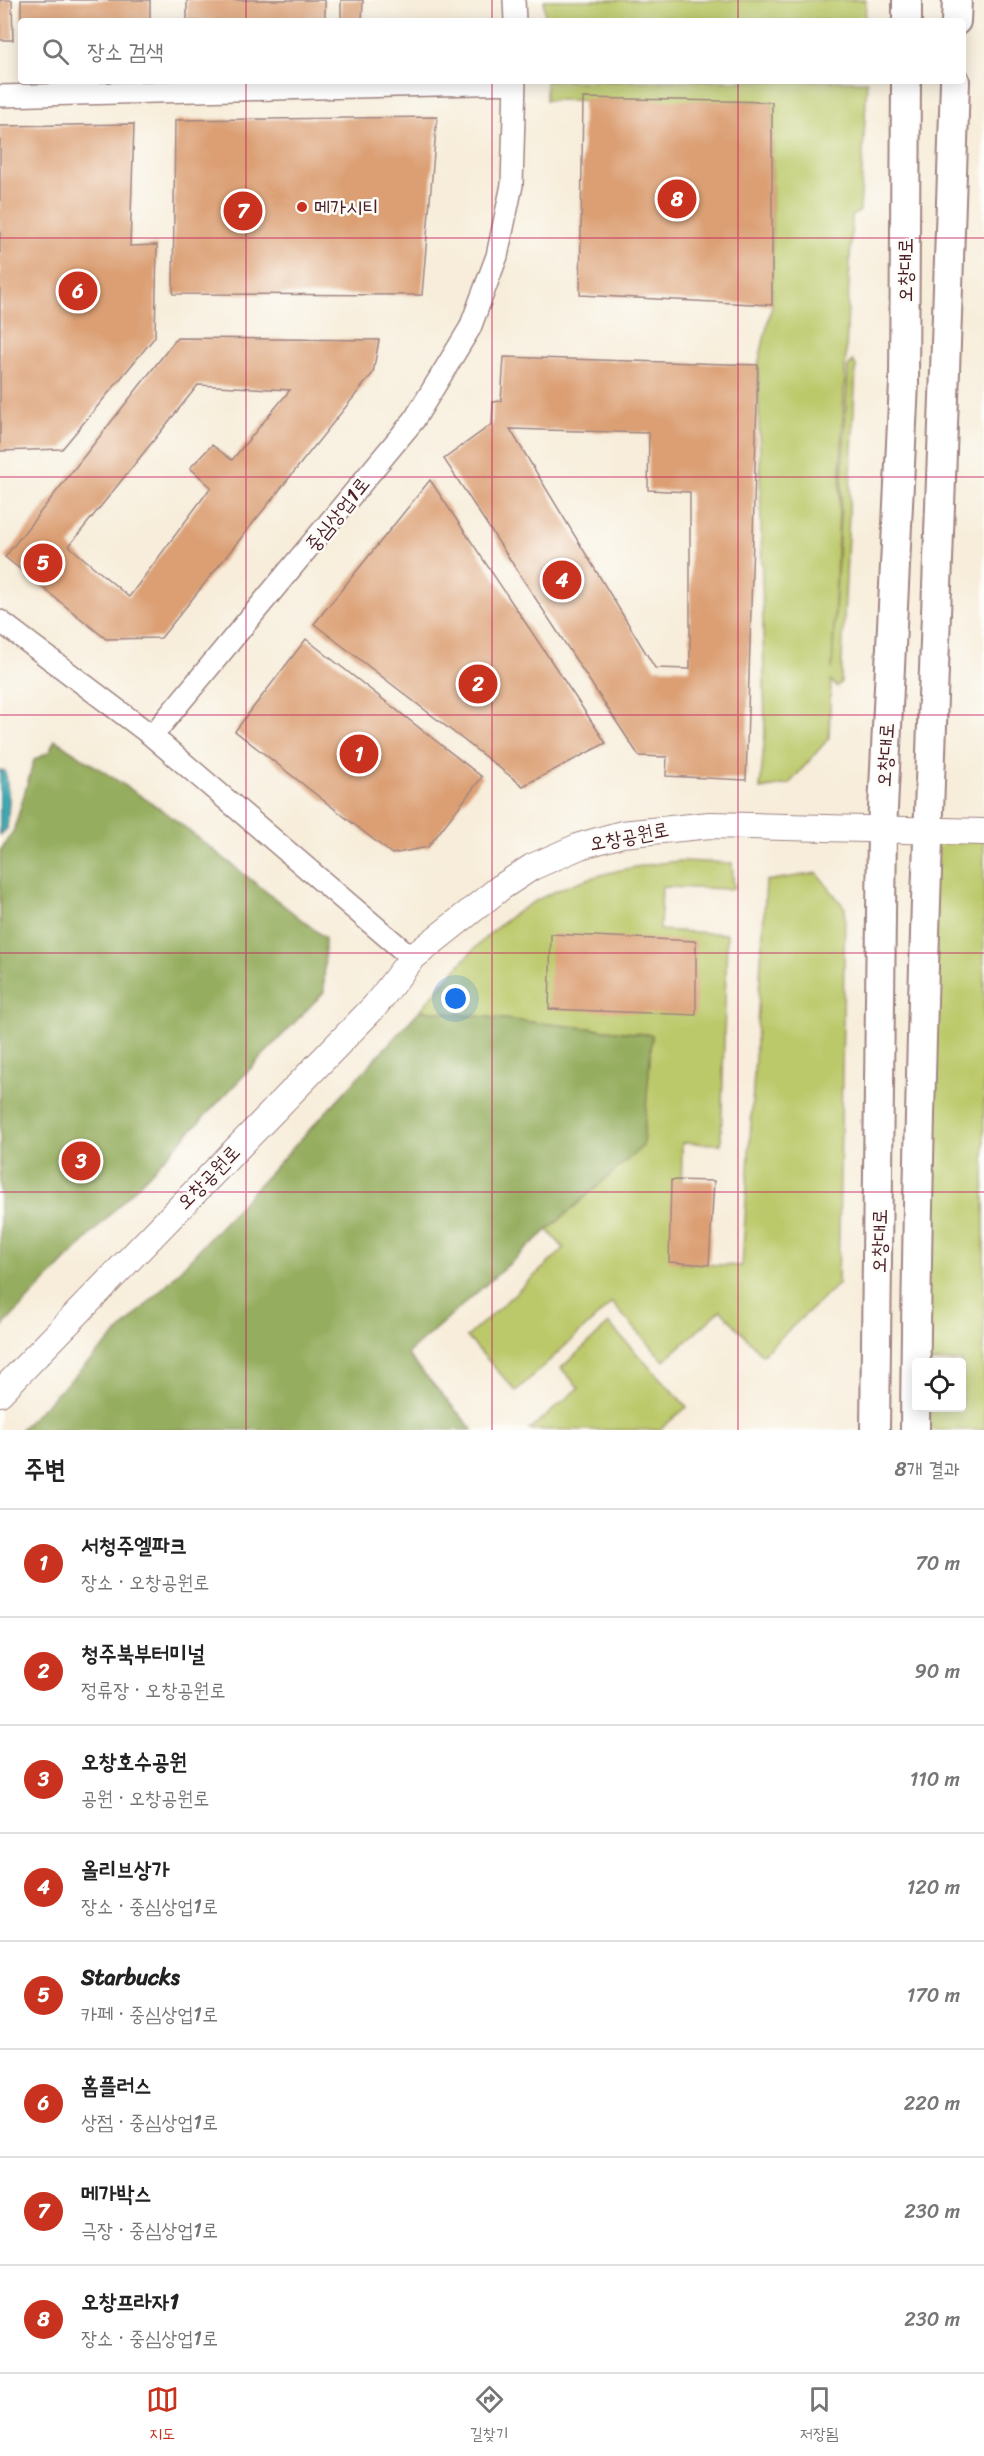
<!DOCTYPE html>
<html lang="ko">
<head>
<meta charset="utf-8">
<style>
  body { margin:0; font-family:Sriracha,"Poor Story",sans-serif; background:#f6f6f6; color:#222 }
  .controls { position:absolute; right:18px; bottom:18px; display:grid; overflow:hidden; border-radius:6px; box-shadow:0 3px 15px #0003 }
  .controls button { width:54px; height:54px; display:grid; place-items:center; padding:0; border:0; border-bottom:2px solid #e0e0e0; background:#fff; color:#222; font:30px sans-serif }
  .you { position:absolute; left:456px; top:999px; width:21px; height:21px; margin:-15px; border:4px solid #fff; border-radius:50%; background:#1a73e8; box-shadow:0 0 0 9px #1a73e833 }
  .badge { display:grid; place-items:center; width:39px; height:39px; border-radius:50%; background:#c8321e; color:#fff; font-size:20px; font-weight:700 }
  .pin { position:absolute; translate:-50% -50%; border:3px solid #fff; box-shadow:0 2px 6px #0006 }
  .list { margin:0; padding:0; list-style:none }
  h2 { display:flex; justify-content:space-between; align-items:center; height:78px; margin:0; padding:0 24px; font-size:26px }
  h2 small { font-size:20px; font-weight:400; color:#767676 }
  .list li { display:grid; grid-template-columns:39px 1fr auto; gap:18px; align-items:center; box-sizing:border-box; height:108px; padding:0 24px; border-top:2px solid #e0e0e0 }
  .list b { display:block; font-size:22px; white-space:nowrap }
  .list p { margin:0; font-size:20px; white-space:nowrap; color:#767676 }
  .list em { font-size:20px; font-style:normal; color:#767676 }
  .icon { flex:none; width:33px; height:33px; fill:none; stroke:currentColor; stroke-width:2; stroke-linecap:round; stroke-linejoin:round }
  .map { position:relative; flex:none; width:984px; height:1430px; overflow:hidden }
  .search { position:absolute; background:#fff; box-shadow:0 3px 15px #0003; left:18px; right:18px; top:18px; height:66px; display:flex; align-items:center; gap:15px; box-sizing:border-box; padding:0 21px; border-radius:6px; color:#767676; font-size:22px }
  .sheet { height:942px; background:#fff }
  nav { display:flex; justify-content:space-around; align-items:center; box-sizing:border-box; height:84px; border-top:2px solid #e0e0e0; background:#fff; font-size:16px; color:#767676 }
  nav a { display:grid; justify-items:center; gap:3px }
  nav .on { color:#c8321e }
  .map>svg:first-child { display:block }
</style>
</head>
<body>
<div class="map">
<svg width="984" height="1430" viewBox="0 0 984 1430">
  <rect width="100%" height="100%" fill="#fdfcf7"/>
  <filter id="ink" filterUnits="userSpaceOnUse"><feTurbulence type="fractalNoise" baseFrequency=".0167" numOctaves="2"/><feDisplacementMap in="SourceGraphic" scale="12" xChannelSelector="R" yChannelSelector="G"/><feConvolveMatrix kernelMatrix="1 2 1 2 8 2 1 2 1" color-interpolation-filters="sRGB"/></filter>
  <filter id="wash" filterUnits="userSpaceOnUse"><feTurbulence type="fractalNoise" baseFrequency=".008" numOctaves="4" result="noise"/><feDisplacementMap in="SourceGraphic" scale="24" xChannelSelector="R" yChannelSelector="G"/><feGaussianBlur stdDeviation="1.35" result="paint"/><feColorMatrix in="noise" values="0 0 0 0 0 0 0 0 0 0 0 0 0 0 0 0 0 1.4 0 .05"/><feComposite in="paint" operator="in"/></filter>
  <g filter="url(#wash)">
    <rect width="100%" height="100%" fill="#f7edda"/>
    <path fill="#bcc96b" stroke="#83744b" stroke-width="1.5" d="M544 0H866L865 21H545Z
      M546 81H867L860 211 852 216 832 669 848 367 853 361 856 366 841 682 837 687 831 681 829 738 789 784 760 789 765 733 758 365 772 305V102L546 100Z
      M929 831 984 832V1430H916V1408H962V1362H917Z
      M680 861 732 863 734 889 662 887 660 930 727 934 721 1144 682 1143 680 1263 742 1266 766 881 817 873 845 908 838 1284 762 1355 721 1310 664 1361 612 1303 516 1391 467 1337 564 1249 548 1230 642 1146 652 1035 420 1010C444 984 467 953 494 930 545 885 615 867 680 861Z
      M609 1324 687 1407 659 1430H529L579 1388 561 1368Z"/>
    <path fill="#95ad5f" stroke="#706645" stroke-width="1.5" d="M55 740 164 811 325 938 324 992 0 1329V851L14 830 34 760 49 752Z
      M420 1010 652 1035 643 1146 407 1354 473 1430H20L169 1282Z"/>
    <path fill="#3aabb6" stroke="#426570" stroke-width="1.5" d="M0 770 5 771 9 800 7 829 0 835Z"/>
    <g id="blocks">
      <path fill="#db9f73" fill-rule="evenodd" d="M0 0H12L13 40H0Z
        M21 0H150V21H21Z
        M187 0H325V21H187Z
        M341 0H363L362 21H341Z
        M583 98 772 102V305L580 295Z
        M437 117 422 295 173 294 175 120Z
        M134 124 130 246 157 245 155 337 62 449 0 451V126Z
        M177 338 379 340 373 373 161 638 106 639 5 557ZM198 385 290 390 232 460 212 445 190 468 211 487 129 597 69 546Z
        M504 357 758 365 746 780 666 776 667 757 639 756 444 459 492 424 493 402 501 401ZM510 429 649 433 648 490 690 492V669L655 668Z
        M430 480 606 743 523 786 314 624Z
        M306 639 482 777 428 847 392 854 235 731Z
        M551 934 696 941V1015L549 1009Z
        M671 1180 714 1181 709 1265 669 1262Z"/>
    </g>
  </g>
  <g filter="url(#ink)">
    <use href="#blocks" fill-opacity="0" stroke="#a08682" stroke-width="1.5"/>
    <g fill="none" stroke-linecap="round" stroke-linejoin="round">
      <defs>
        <path id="minor" d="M514 0 515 21
          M0 96 515 83
          M0 621 152 736 412 958
          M152 736 414 420 470 328 497 256 512 185 515 81"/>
        <path id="tertiary" d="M0 1393 375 1006 412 958 500 888 532 867 580 846 622 834 710 825 984 832"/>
        <path id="secondary" d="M907 21V0
          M956 21 957 0
          M875 1430 882 829 904 383 906 81
          M915 1430C918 980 941 531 955 81"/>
      </defs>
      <use href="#minor" stroke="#a08682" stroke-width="24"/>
      <use href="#tertiary" stroke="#a08682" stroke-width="28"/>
      <use href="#secondary" stroke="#a08682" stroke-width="32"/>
      <use href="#minor" stroke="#fff" stroke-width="21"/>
      <use href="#tertiary" stroke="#fff" stroke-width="26"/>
      <use href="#secondary" stroke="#fff" stroke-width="28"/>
    </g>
  </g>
  <path fill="none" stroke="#c2185b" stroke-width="1.5" stroke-opacity="0.55" d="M246 0V21M492 0V21M738 0V21M246 81V1430M492 81V1430M738 81V1430M0 238H984M0 477H984M0 715H984M0 953H984M0 1192H984"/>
  <circle fill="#c8321e" stroke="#fdfcf7" stroke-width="2" cx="302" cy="207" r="6"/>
  <g text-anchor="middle" stroke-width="5" stroke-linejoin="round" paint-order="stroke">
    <g font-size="20" fill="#4a1f2b" stroke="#fdfcf7" text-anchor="start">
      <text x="314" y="214">메가시티</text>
    </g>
    <g font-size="20" fill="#4a1f2b" stroke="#fdfcf7">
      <text transform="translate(905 270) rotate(-90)" y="7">오창대로</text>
      <text transform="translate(337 514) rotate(-51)" y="7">중심상업1로</text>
      <text transform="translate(885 755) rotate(-87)" y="7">오창대로</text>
      <text transform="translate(629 836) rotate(-11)" y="7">오창공원로</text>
      <text transform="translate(208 1177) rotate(-46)" y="7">오창공원로</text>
      <text transform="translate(879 1241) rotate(-89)" y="7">오창대로</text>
    </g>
  </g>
</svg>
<div class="controls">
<button><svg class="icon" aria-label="locate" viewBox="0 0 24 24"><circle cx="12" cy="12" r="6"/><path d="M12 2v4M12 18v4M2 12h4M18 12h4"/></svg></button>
</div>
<div class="you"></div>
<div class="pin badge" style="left:359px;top:754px">1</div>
<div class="pin badge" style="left:478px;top:684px">2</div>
<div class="pin badge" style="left:81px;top:1161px">3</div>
<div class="pin badge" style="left:562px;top:580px">4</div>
<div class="pin badge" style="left:43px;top:563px">5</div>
<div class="pin badge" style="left:78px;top:291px">6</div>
<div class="pin badge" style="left:243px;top:211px">7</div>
<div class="pin badge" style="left:677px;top:199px">8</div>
<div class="search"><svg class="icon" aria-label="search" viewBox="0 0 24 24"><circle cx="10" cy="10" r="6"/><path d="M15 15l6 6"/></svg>장소 검색</div>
</div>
<section class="sheet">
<h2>주변<small>8개 결과</small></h2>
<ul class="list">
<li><span class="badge">1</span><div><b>서청주엘파크</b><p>장소 · 오창공원로</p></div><em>70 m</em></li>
<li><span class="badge">2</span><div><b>청주북부터미널</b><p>정류장 · 오창공원로</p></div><em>90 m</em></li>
<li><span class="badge">3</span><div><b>오창호수공원</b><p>공원 · 오창공원로</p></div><em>110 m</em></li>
<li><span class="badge">4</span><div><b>올리브상가</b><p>장소 · 중심상업1로</p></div><em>120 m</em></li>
<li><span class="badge">5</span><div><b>Starbucks</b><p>카페 · 중심상업1로</p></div><em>170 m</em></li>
<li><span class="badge">6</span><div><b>홈플러스</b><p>상점 · 중심상업1로</p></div><em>220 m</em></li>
<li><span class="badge">7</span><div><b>메가박스</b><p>극장 · 중심상업1로</p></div><em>230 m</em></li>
<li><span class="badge">8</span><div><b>오창프라자1</b><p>장소 · 중심상업1로</p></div><em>230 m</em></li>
</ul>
</section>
<nav>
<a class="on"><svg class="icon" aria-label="map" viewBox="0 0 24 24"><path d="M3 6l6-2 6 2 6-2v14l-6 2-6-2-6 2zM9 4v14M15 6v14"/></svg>지도</a>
<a><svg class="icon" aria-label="directions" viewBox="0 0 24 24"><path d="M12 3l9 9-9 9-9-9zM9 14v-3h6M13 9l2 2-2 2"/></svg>길찾기</a>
<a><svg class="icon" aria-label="saved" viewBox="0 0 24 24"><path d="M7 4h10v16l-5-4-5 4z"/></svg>저장됨</a>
</nav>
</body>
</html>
